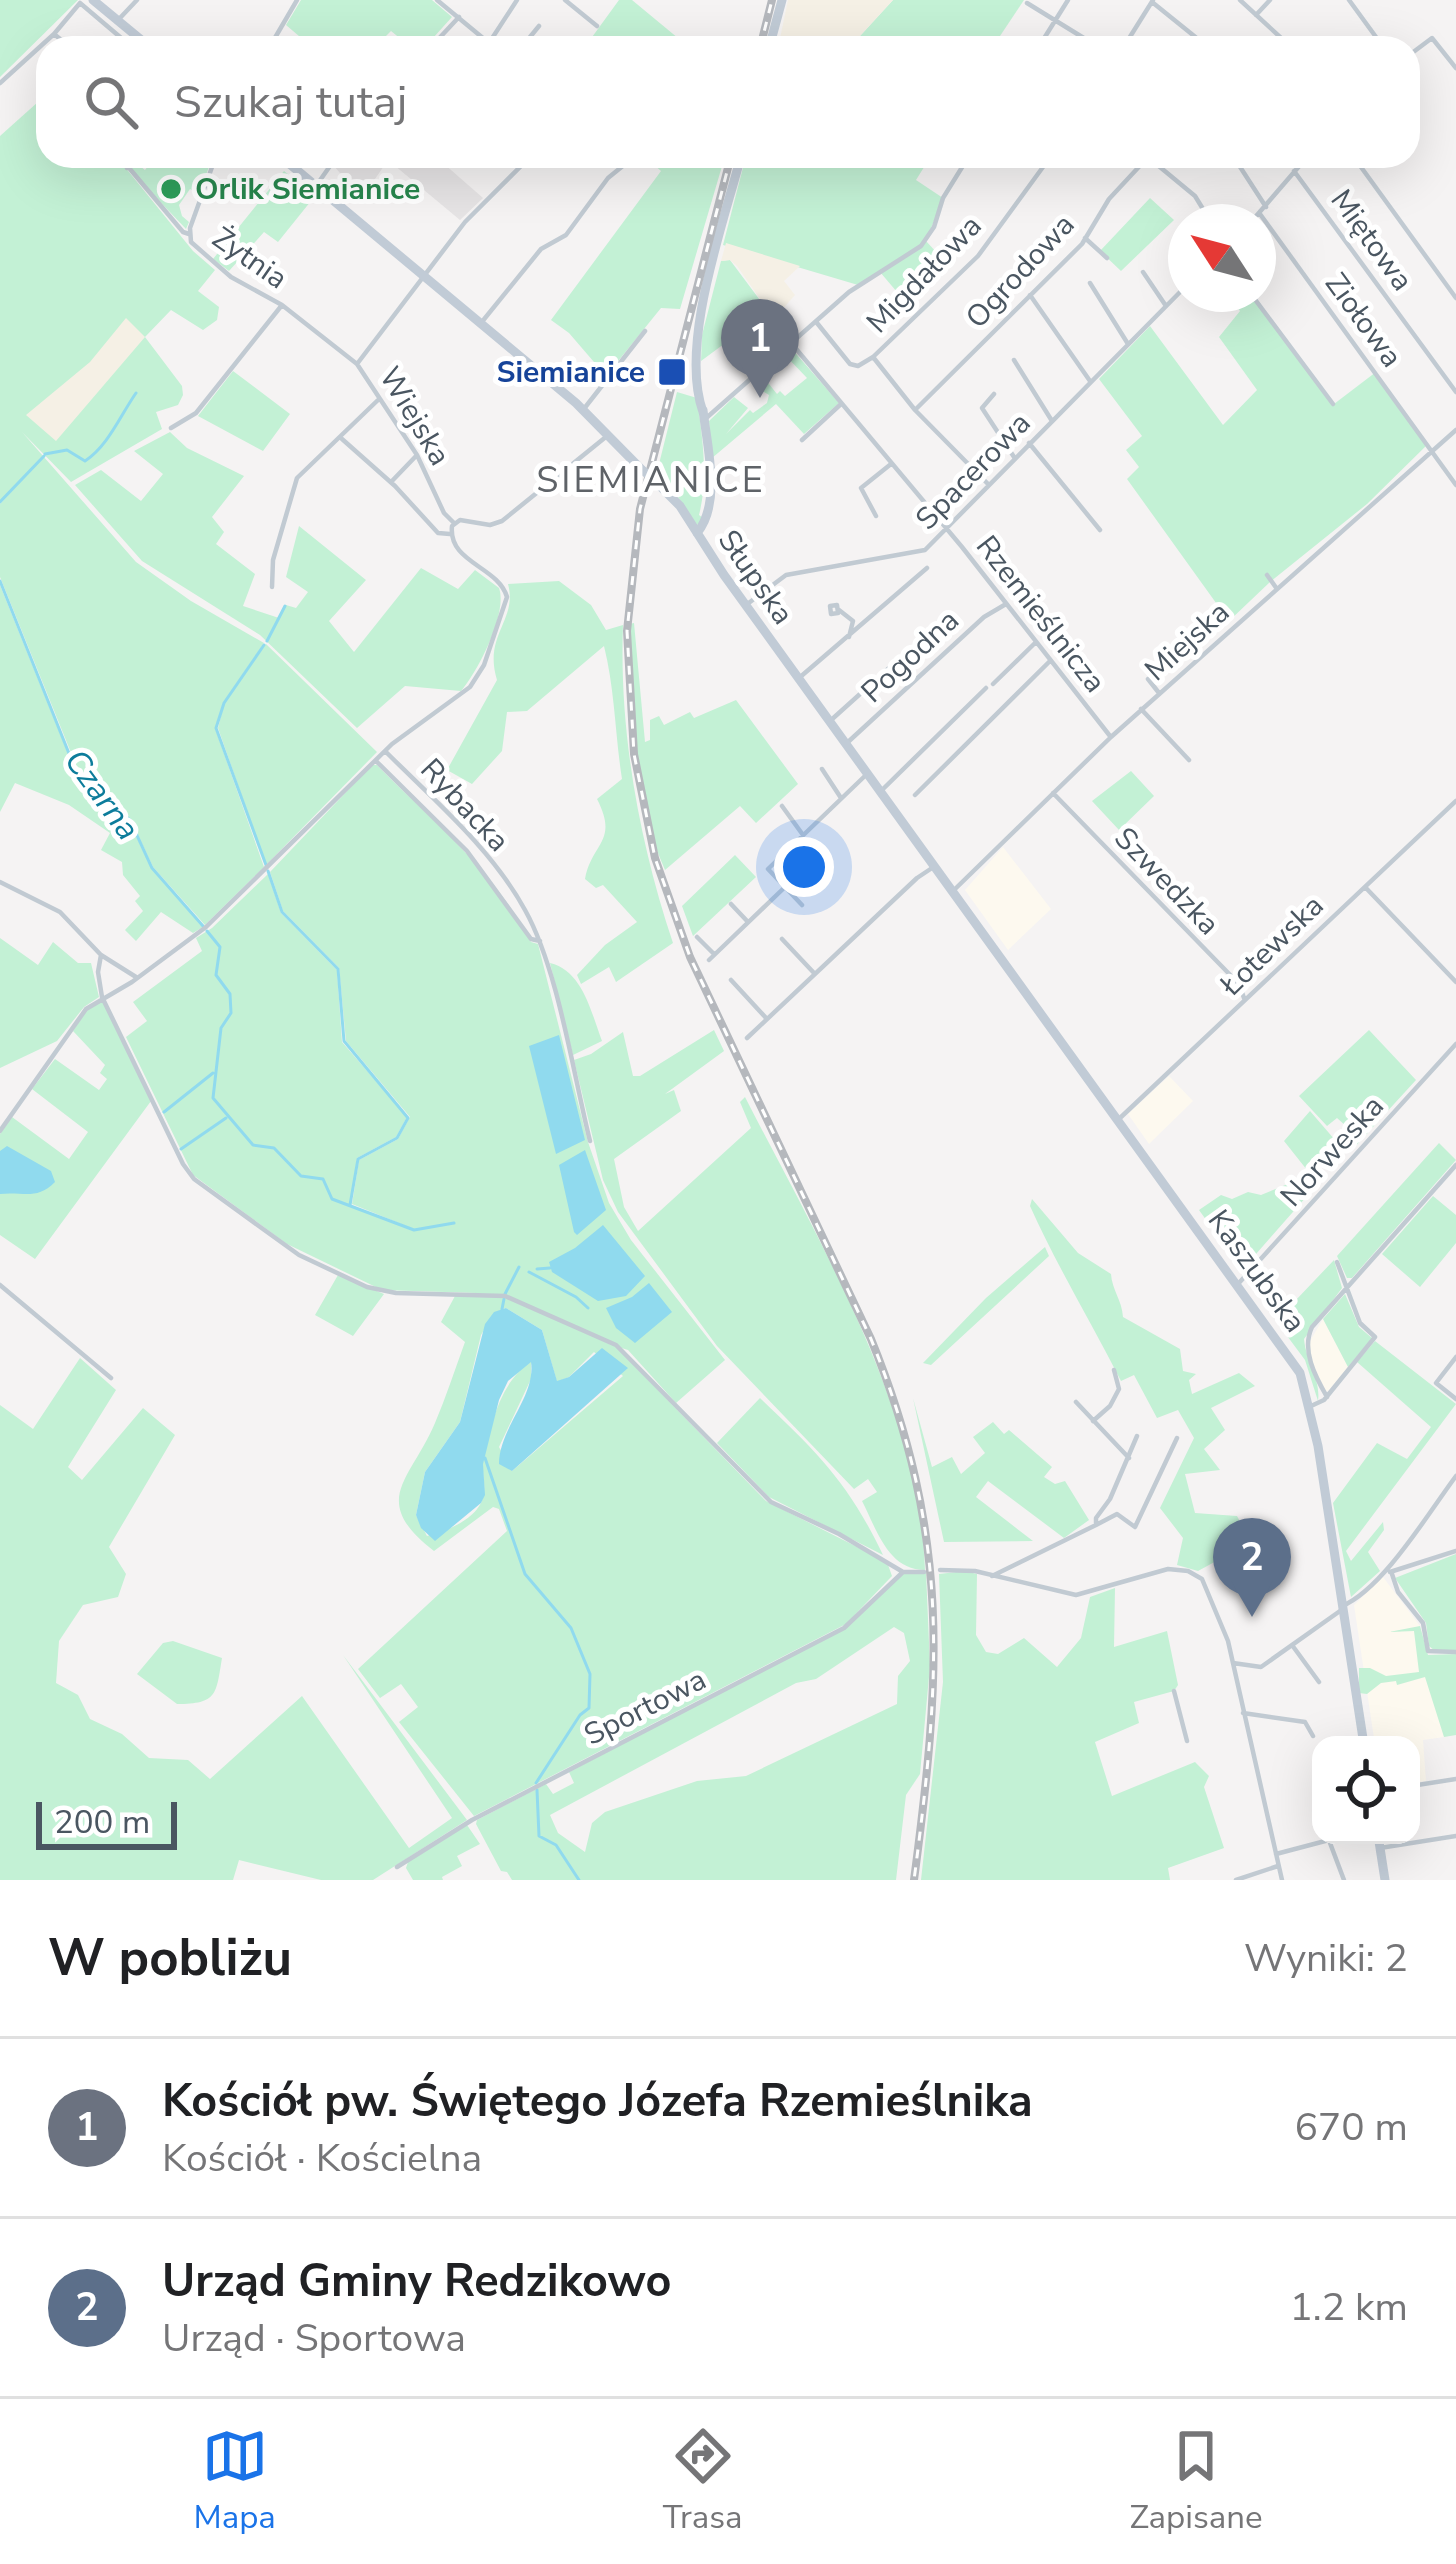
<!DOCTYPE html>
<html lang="pl">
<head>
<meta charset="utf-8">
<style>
  body { margin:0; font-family:"Nunito Sans",sans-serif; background:#f6f6f6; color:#202124 }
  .controls { position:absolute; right:36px; bottom:36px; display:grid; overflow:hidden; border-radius:24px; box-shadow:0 12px 48px #0002 }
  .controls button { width:108px; height:108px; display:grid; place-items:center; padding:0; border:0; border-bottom:3px solid #e0e0e0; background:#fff; color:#202124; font:60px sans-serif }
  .compass { position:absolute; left:1168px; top:204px; width:108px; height:108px; border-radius:50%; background:#fff; box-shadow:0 12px 48px #0002; rotate:306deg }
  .scale { position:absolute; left:36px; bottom:30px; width:141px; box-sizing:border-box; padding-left:12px; border:6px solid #4a5661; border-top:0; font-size:33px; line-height:42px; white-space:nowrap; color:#4a5661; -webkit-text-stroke:9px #fff; paint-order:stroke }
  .you { position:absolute; left:804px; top:867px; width:42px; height:42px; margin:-30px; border:9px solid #fff; border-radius:50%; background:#1a73e8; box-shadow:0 0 0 18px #1a73e833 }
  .badge { display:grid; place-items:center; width:78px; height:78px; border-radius:50%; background:#1a73e8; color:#fff; font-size:39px; font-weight:700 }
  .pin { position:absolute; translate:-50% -99px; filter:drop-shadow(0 3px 6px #0008) }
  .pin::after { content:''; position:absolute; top:63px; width:42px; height:36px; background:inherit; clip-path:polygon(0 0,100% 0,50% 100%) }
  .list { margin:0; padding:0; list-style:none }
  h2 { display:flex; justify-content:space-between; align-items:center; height:156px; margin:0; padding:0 48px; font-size:51px }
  h2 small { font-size:39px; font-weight:400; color:#757577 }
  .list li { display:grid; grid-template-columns:78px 1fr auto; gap:36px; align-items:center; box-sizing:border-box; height:180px; padding:0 48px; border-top:3px solid #e0e0e0 }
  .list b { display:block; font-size:45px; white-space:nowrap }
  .list p { margin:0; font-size:39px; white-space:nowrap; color:#757577 }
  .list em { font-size:39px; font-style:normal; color:#757577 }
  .icon { flex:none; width:66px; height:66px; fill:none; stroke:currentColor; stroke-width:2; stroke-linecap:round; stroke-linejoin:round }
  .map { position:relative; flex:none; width:1456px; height:1880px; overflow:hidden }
  .search { position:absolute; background:#fff; box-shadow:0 12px 48px #0002; left:36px; right:36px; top:36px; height:132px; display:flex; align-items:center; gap:30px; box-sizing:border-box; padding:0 42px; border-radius:36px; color:#757577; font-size:45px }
  .sheet { height:516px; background:#fff }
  nav { display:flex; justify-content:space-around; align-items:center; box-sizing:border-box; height:168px; border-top:3px solid #e0e0e0; background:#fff; font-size:33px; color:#757577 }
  nav a { display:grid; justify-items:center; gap:6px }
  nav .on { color:#1a73e8 }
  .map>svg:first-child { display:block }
</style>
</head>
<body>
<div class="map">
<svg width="1456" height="1880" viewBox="0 0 1456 1880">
  <rect width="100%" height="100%" fill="#f5f3f3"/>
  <path fill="#fdf9ef" d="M1003 847 1051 909 1008 950 965 890Z
    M1169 1076 1193 1101 1149 1144 1128 1114Z
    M1323 1319 1348 1367 1328 1391 1324 1390 1306 1348Z
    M1383 1577 1420 1626 1417 1627 1444 1737 1423 1740 1426 1781 1411 1783V1745H1375L1354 1605Z"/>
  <path fill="#e6e4e5" d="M341 156H435L483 198 460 220 388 160 364 195 358 194 334 166Z"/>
  <path fill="#c3f1d5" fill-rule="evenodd" d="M0 0H78L0 77Z
    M301 0H432L452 17 424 48H412L391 31 374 48H313L286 25Z
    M619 0H632L690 48H592L587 44Z
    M893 0H1024L992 48H849Z
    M48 93V156H116L193 251 215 270 198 291 219 307 217 320 203 330 171 310 145 337 182 386 183 395 178 405 156 412 162 429 71 482 22 432 136 562 191 601 264 643 223 703 215 728 264 867 205 925 153 867 131 820 76 765 0 577V504L21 481 0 501V136Z
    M137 156H140L136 163 145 170 151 162 144 156H213L199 194 190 189 179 205 182 216 189 222 186 229 128 168Z
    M644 156H725L680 309 661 308 606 376 569 333 551 320 661 171Z
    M746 156H931L916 180 943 198 926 241 938 254 897 292 880 272 858 285 723 245Z
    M284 171 315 196 278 242 264 232 229 271 213 259Z
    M1150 198 1174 220 1121 271 1100 251Z
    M730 260 792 343 754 377 728 341 701 361 702 335 721 261Z
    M1227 294H1251L1334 404 1376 372 1428 444 1367 504 1270 582 1229 621 1127 479 1139 467 1126 450 1142 436 1099 379 1150 326 1223 425 1257 390 1219 337 1240 311Z
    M791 348 839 403 804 434 776 404 712 458 709 421 734 397 748 408 726 434 750 410 753 413 767 403 769 395 759 389 757 377 761 374 777 394 780 391 785 396 807 378 784 354Z
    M233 371 290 414 263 451 198 416Z
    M677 392 697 398C702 437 709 476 699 515L703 518 697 525 678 497 656 476Z
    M170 432 187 448 244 476 212 517 224 532 216 544 255 574 243 606 279 618 286 605 296 608 308 592 286 577 299 526 366 580 329 621 354 652 421 568 458 589 475 570 499 588C508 613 478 671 461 691L405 686 357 728 260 635 142 561 75 485 101 470 141 501 163 474 134 451Z
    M559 581 591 605 606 630 623 625C619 732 639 841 673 943L616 982 609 967 581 984 577 975 605 945 637 922 603 885 596 888 585 879C592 842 619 842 597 799L622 779C615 735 615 690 604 646L527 711 507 712 502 751 472 784 447 770 497 680C483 635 518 620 508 584Z
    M0 585 73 766 129 821 151 868 203 927 193 933 161 912 136 941 125 930 143 911 135 901 140 896 123 875 122 862 101 850 110 833 69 805 15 783 0 812Z
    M634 623 645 742 650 740V720L659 716 664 725 690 712 694 718 736 700 798 784 756 823 740 806 665 870C631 794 635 705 629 624Z
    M266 644 377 752 266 865 218 728 224 704Z
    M372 765H377C431 820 495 871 531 942L538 944 588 1142 609 1203 631 1240 725 1360 676 1403 628 1350 615 1346 766 1501 887 1562 892 1576 846 1624 474 1816 399 1722 418 1707 401 1684 380 1698 358 1669 507 1531 499 1509 493 1507 434 1551C368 1500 411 1480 435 1423 446 1397 455 1369 465 1342L441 1322 455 1296 476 1293 382 1290 287 1244 193 1175 126 1037 147 1021 133 1002 202 951 196 938 212 928 268 874 281 913 337 970 342 1042 407 1117 396 1137 357 1158 350 1206 416 1230 352 1204 359 1160 398 1139 410 1117 346 1041 339 968 283 911 270 872ZM506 1308 542 1330 557 1382 569 1377 594 1352 623 1376 512 1471 499 1447 531 1379V1361C499 1384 491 1424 483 1462 482 1472 485 1482 484 1491 483 1517 448 1531 427 1536L416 1515 425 1472 460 1422 481 1335 494 1313Z
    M1131 771 1154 796 1119 830 1092 801Z
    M735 855 756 877 693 936 682 906Z
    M0 938 38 965 53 942 78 963H91L99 997 84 1007 57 1041 0 1068Z
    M550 963C583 971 591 1012 602 1041L573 1055Z
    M102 1000 151 1101 35 1259 0 1235V1134L12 1117 69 1159 88 1132 32 1089 55 1059 99 1090 107 1079 100 1073 105 1065 73 1031 86 1011Z
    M714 1030 724 1051 665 1094 674 1090 681 1111 614 1159 624 1207 638 1231 751 1128 740 1102 745 1097C818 1240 919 1406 925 1570 888 1570 877 1530 862 1501L877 1492 868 1479 854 1489 717 1346 618 1212 603 1180 574 1060 591 1054 623 1032 633 1076H640Z
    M1369 1030 1416 1080 1351 1151 1348 1148 1357 1136 1337 1118 1327 1126 1299 1096Z
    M1310 1111 1335 1140 1307 1170 1284 1141Z
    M1439 1143 1456 1160 1352 1278H1347L1337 1256Z
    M1300 1179 1310 1187 1307 1196 1242 1270 1199 1210 1221 1195 1232 1199 1248 1192 1261 1195Z
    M1433 1196 1456 1215V1243L1420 1287 1382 1254Z
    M1032 1199 1078 1253 1111 1274C1112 1290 1122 1300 1123 1317L1180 1349 1183 1371 1196 1374 1189 1380 1192 1394 1239 1373 1255 1386 1211 1408 1225 1430 1204 1449 1220 1470 1185 1474 1195 1513 1237 1516 1251 1542 1198 1571 1177 1565 1183 1538 1160 1508 1194 1438 1178 1410 1157 1418 1134 1375 1121 1381C1091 1322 1057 1266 1030 1206Z
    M1045 1247 1049 1256 931 1365 923 1363 986 1298Z
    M1334 1260 1342 1288 1304 1339C1306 1362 1321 1379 1318 1401L1305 1360 1276 1321Z
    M338 1275 384 1294 353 1336 315 1315Z
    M1345 1294 1359 1327 1372 1338 1348 1367 1323 1319Z
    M1375 1341 1456 1404 1346 1551 1351 1561 1383 1522 1384 1530 1368 1552 1380 1571 1351 1597 1333 1503 1377 1443 1407 1459 1431 1427 1357 1362Z
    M80 1358 116 1390 68 1467 82 1480 143 1408 175 1435 109 1547 126 1574 118 1597 83 1605 59 1641 56 1683 78 1695 90 1719 122 1734 149 1758 188 1760 210 1779 302 1696 409 1848 452 1818 343 1655 467 1820 373 1880H321L239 1860 233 1880H0V1405L33 1429Z
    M760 1398C818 1453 848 1482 883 1555L769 1497 717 1443Z
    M913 1398 932 1467 952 1457 961 1474 985 1453 973 1437 993 1422 1004 1434 1009 1430 1052 1467 1044 1477 1055 1484 1065 1481 1089 1520 1064 1538 988 1481 976 1497 1033 1541 944 1542Z
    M1456 1554V1650L1435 1651 1429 1646 1426 1623 1395 1578Z
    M965 1571 977 1574 976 1635 986 1652 998 1654 1024 1638 1057 1667 1081 1638 1090 1597 1115 1588 1114 1647 1167 1631 1178 1685 1174 1691 1134 1702 1139 1723 1095 1742 1112 1796 1195 1762 1209 1776 1204 1787 1224 1848 1168 1868 1170 1880H921L943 1682 939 1574Z
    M903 1572H926L930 1666 920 1774 906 1795 896 1880H512L507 1872 501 1871 476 1824 477 1820 546 1784 553 1794 574 1783 569 1772 844 1628ZM894 1627 904 1633 910 1661 898 1676 897 1704 746 1776 697 1781 605 1812 592 1823 585 1852 558 1833 550 1815 796 1683 816 1679Z
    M1420 1626 1428 1655 1456 1654V1735L1444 1737 1425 1677 1397 1685 1396 1681 1381 1683 1367 1694 1359 1693V1668H1370L1386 1676 1419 1672 1414 1631 1389 1632Z
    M173 1641 222 1658C216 1694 218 1704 177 1704L137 1674 163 1643Z
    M467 1825 480 1844 457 1856 462 1866 442 1877 443 1880H413L406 1868 408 1862Z"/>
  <path fill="#f5f0e5" d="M788 0H893L849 48H830L823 44 778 48Z
    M726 243 800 266 784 281 795 295 774 319 737 266 730 260 721 261Z
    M126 318 145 337 56 441 26 415 90 362Z"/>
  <path fill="#90daee" d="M559 1035 585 1140 556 1154 529 1046Z
    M7 1146 51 1171 55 1182C36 1201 23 1191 0 1194V1151Z
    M585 1150 606 1210 577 1235 574 1232 559 1165Z
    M603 1225 645 1276 626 1296 598 1301 552 1272 549 1262 575 1248Z
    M649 1283 672 1312 635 1343 616 1328 606 1308 632 1297Z
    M506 1308 542 1330 557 1381 569 1377 602 1348 628 1368 512 1471 499 1464C499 1428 536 1397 531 1362L508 1381 499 1400 483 1464 485 1495 481 1503 435 1541 421 1528 416 1515 425 1472 460 1422 485 1324 494 1312Z"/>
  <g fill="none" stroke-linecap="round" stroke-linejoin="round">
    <path stroke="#90daee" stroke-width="3" d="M45 454 67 450 85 461C108 446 120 416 136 393
      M0 502 44 456
      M0 581 74 766 130 820 152 868 203 926
      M267 641 285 606
      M264 645 224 703 216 728 266 865
      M268 871 282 912 338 969 344 1041 408 1118 397 1138 358 1159 350 1205
      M207 931 220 947 216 975 230 994 231 1013 221 1028 213 1098 253 1145 274 1148 301 1176 323 1179 332 1199 414 1230 454 1223
      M164 1112 213 1073
      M181 1149 226 1118
      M537 1269 550 1268
      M529 1272 576 1297 588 1308
      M505 1294 519 1267
      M502 1309 504 1299
      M485 1458 525 1574 571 1628 590 1674 589 1708 580 1715 536 1783
      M537 1790 539 1836 556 1845 579 1880"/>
    <path stroke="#c1cad2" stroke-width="4.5" d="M437 0 495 48
      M565 0 597 26
      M1240 0 1292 48
      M1349 0 1384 48
      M1152 2 1209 48
      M1027 3 1100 48
      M1256 15 1270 0
      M120 18 137 0
      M54 34 71 48
      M489 43 517 0
      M269 48 297 0
      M430 48 459 17
      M521 48 539 26
      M1038 48 1068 0
      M1123 48 1153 0
      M1408 56 1432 38 1456 68
      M0 83 54 34 80 3 133 48
      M119 156 183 232 189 234
      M216 156 190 228 191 242 231 277 282 305 357 364
      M624 156 628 161
      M1233 156 1266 207
      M1353 156 1456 298
      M1149 158 1195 196 1211 222
      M127 168 134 156
      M1294 171 1456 392
      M316 186 337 156
      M1260 214 1456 485
      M1251 222 1308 156
      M1183 234 1186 238
      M1085 238 1107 258
      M1143 272 1166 306
      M1090 283 1128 344
      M1251 294 1333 404
      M1030 295 1090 381
      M481 323 541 249 566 235 608 178 624 165
      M817 323 850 364 858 366 873 357 978 256 1051 156
      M792 344 962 547 1110 736
      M873 357 915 410 988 484
      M1014 360 1052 421
      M994 394 982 408 1014 457
      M583 410 645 331
      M915 410 1082 244 1109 199 1149 156
      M704 420 849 292 921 246 934 227 943 198 969 156
      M171 428 196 413 282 305
      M342 439 395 486 438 533 450 534
      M802 440 841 404
      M1029 443 1100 530
      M392 481 417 455
      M876 516 861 488 891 464
      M454 523 444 513 417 455 357 364 465 222 531 156
      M1267 575 1277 589
      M272 587 273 560 297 478 378 400
      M746 605 786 575 925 550 1186 286
      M837 605 838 613 831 614 830 606Z
      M839 610 853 621 849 637
      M1188 642 1200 656
      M799 678 927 568
      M1148 679 1159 693
      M993 684 1035 643
      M1141 709 1189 760
      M830 721 899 659
      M848 742 984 617 1006 604
      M385 751C433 799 492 849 525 910 558 969 573 1073 590 1141
      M376 761 467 851 531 939 540 941
      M822 769 841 798
      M881 791 986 688
      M1053 793 1239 984 1244 998
      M915 795 1050 661
      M782 806 803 835
      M0 882 60 912 101 955 136 977
      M785 887 802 905
      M1365 887 1456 982
      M953 891 1111 737 1456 430
      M731 904 748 922
      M697 937 714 954
      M782 939 814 973
      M101 955 98 972 102 997 183 1164 194 1179 299 1255 367 1287 396 1293 505 1296 616 1345 771 1502 839 1534 903 1572H924
      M709 960 785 887 768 869 868 773
      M731 980 767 1019
      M747 1038 917 878 935 866
      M1120 1118 1456 801
      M0 1131 86 1009 132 982 206 927 392 744 470 687 484 665 507 597C498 566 448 563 452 526L460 520 490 525 502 521 607 436
      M1238 1284 1456 1044
      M0 1285 111 1378
      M1456 1357 1436 1383 1456 1399
      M1327 1397C1315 1376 1301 1350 1312 1327L1456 1165
      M1076 1402 1129 1458
      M1311 1406 1324 1400 1375 1337 1360 1323 1337 1262
      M1093 1421 1110 1406 1119 1389 1114 1370
      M1137 1436 1110 1499 1096 1518V1525L1117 1514 1135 1527 1177 1438
      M940 1570 975 1571 1076 1595 1168 1569 1188 1571 1202 1579 1228 1641 1282 1880
      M1390 1572 1456 1551
      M1392 1574 1398 1592 1423 1623 1428 1651 1456 1652
      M992 1576 1096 1525
      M1342 1606C1383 1589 1429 1512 1456 1476
      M1292 1645 1319 1682
      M1233 1663 1261 1667 1340 1611
      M1174 1691 1187 1741
      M1243 1713 1305 1722 1313 1736
      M1411 1786 1456 1779
      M1327 1835 1344 1880
      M1380 1848 1456 1836
      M1276 1854 1329 1840
      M397 1867 472 1820 844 1628 903 1572
      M1236 1880 1278 1866"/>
    <path stroke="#c1cbd6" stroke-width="9" d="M93 0 151 48
      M769 48 782 0
      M280 156 576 403 642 470
      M703 412C679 345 723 225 741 156
      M650 476 680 506 724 575 1300 1373 1318 1446 1364 1745
      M697 533C722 503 707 446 703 410
      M1378 1835 1385 1880"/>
    <defs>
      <path id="rail" d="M760 48 772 0
        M731 156 640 509 627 631 634 754 655 858 690 957 871 1339C951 1536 941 1675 914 1880"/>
    </defs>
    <use href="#rail" stroke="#b5b8bd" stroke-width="8"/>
    <use href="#rail" stroke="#fff" stroke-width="3" stroke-dasharray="9" stroke-linecap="butt"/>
    <path stroke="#c1cbd6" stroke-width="9" d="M642 470 650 476"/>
  </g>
  <circle fill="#2e9e5b" stroke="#fff" stroke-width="4.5" cx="171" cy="189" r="12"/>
  <rect fill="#1a4fb4" stroke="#fff" stroke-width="4.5" x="657" y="357" width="30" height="30" rx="6"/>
  <g text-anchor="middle" stroke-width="10" stroke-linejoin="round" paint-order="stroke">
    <g font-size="30" font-weight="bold" fill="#27864d" stroke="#fff" text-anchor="start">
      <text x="195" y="199">Orlik Siemianice</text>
    </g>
    <g font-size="30" fill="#4a5661" stroke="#fff">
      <text transform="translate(1372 240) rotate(54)" y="10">Miętowa</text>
      <text transform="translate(250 258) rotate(35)" y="10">Żytnia</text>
      <text transform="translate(1020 271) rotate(-47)" y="10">Ogrodowa</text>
      <text transform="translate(924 274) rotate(-46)" y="10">Migdałowa</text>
      <text transform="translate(1364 320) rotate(54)" y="10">Ziołowa</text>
      <text transform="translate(415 416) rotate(59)" y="10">Wiejska</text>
      <text transform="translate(973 471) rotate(-46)" y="10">Spacerowa</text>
      <text transform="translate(756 577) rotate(55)" y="10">Słupska</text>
      <text transform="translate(1041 614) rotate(52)" y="10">Rzemieślnicza</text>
      <text transform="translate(1187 641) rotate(-42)" y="10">Miejska</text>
      <text transform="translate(910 656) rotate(-43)" y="10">Pogodna</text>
      <text transform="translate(465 805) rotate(47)" y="10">Rybacka</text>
      <text transform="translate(1167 881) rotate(46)" y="10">Szwedzka</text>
      <text transform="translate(1272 945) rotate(-44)" y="10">Łotewska</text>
      <text transform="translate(1332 1151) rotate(-48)" y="10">Norweska</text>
      <text transform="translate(1257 1271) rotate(54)" y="10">Kaszubska</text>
      <text transform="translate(645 1707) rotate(-27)" y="10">Sportowa</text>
    </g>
    <g font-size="30" font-weight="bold" fill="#164399" stroke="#fff" text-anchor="end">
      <text x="645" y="382">Siemianice</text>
    </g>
    <g font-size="33" font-style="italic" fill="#0c7c9b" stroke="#fff">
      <text transform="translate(103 794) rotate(54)" y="12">Czarna</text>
    </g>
    <g font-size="36" letter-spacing="3" fill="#5f6368" stroke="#fff">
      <text x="651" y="492">SIEMIANICE</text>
    </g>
  </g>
</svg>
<div class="controls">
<button><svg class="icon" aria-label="locate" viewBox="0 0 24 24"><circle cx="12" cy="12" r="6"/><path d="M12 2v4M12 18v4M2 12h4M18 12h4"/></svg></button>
</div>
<svg class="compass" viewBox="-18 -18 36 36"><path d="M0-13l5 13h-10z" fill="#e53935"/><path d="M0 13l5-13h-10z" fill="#757577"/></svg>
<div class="scale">200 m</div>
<div class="you"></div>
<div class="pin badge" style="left:760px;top:398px;background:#6b7280">1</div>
<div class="pin badge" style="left:1252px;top:1617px;background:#5c6f8a">2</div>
<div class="search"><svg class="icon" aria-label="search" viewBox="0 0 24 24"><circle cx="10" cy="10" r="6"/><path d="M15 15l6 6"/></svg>Szukaj tutaj</div>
</div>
<section class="sheet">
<h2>W pobliżu<small>Wyniki: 2</small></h2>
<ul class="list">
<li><span class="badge" style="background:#6b7280">1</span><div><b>Kościół pw. Świętego Józefa Rzemieślnika</b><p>Kościół · Kościelna</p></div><em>670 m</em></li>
<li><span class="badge" style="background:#5c6f8a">2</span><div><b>Urząd Gminy Redzikowo</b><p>Urząd · Sportowa</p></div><em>1.2 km</em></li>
</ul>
</section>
<nav>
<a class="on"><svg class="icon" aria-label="map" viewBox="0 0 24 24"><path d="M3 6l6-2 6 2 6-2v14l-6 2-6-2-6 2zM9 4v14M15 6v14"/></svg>Mapa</a>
<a><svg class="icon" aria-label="directions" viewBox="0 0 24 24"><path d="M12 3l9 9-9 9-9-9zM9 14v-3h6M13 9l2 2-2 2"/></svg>Trasa</a>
<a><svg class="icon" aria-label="saved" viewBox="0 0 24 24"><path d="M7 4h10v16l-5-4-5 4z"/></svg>Zapisane</a>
</nav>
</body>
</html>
